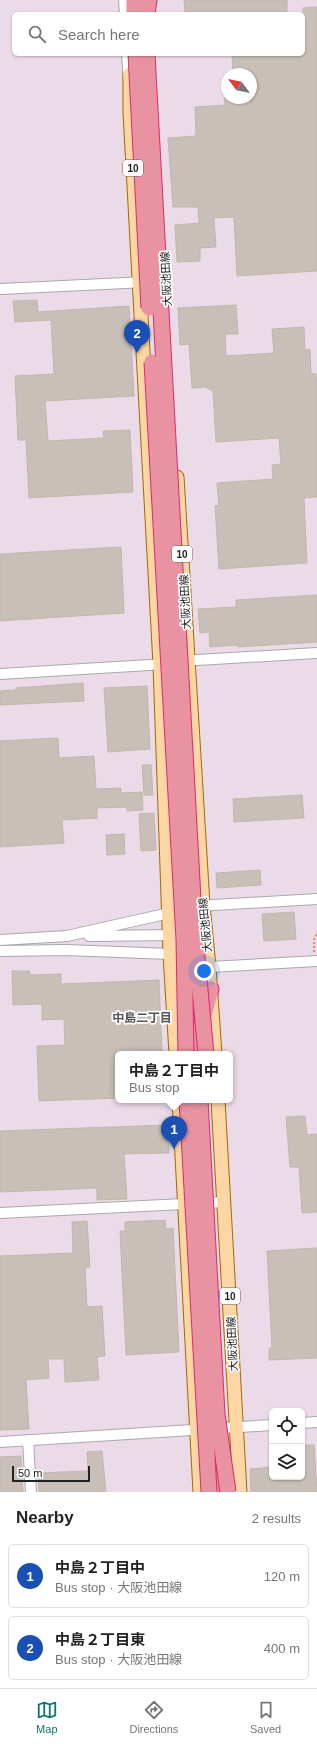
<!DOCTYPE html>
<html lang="en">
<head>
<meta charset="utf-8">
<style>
  body { margin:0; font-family:Arial,"Noto Sans JP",sans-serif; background:#f2f2f2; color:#222 }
  .controls { position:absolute; right:12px; bottom:12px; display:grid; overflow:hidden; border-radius:6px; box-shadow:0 1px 3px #0004 }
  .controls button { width:36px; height:36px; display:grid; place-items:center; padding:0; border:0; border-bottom:1px solid #e0e0e0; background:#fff; color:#222; font:20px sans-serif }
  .compass { position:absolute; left:221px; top:68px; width:36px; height:36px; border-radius:50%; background:#fff; box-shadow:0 1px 3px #0004; rotate:302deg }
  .scale { position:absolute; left:12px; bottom:10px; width:78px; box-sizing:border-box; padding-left:4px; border:2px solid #222; border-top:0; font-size:11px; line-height:14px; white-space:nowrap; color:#222; -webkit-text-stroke:3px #fff; paint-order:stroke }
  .you { position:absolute; left:204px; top:971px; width:14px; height:14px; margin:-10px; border:3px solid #fff; border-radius:50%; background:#1a73e8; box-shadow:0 0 0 6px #1a73e833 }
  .badge { display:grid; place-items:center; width:26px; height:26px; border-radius:50%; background:#0f766e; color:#fff; font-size:13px; font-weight:700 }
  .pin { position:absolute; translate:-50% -33px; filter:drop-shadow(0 1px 2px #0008) }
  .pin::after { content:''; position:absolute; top:21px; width:14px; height:12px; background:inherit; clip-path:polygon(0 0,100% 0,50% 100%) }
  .popup { position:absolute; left:115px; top:1051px; width:118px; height:52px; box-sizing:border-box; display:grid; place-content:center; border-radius:6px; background:#fff; filter:drop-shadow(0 1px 3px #0005); font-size:13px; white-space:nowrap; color:#767676 }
  .popup b { font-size:15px; color:#222 }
  .popup::after { content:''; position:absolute; left:50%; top:100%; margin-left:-8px; border:8px solid transparent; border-top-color:#fff }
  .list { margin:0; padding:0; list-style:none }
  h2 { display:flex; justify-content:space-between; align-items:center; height:52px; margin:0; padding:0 16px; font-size:17px }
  h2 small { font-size:13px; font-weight:400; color:#767676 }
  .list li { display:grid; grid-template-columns:26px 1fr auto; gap:12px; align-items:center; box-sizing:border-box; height:64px; margin:0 8px 8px; padding:0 8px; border:1px solid #e0e0e0; border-radius:6px }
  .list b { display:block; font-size:15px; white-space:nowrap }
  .list p { margin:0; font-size:13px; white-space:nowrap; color:#767676 }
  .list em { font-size:13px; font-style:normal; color:#767676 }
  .icon { flex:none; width:22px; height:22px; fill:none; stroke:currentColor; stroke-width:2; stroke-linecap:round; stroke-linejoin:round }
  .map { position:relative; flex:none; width:317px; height:1492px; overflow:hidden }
  .search { position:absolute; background:#fff; box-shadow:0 1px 3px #0004; left:12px; right:12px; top:12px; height:44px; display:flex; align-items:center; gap:10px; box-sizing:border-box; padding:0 14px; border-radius:6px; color:#767676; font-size:15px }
  .sheet { height:196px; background:#fff }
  nav { display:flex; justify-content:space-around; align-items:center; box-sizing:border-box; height:56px; border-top:1px solid #e0e0e0; background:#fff; font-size:11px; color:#767676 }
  nav a { display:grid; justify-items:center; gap:2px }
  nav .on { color:#0f766e }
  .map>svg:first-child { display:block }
</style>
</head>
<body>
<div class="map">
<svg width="317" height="1492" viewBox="0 0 317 1492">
  <rect width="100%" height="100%" fill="#f2efe9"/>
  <path fill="#ebdbe8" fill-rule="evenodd" d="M0 0H317V1492H0ZM14 14H303V54H14ZM227 74H251V98H227ZM118 1054H230V1100H118ZM272 1411H302V1477H272Z"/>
  <path fill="#c7bfb8" stroke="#c4b6ab" d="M184 0H287V14H185Z
    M317 7V271L237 276 234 217 214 218 216 247 200 248V261L177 262 175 225 199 223 198 207H173L168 138 196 136 195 107 225 105 224 98H251V74H233L232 54H303V8Z
    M37 300 38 312 129 306 134 396 45 401 48 441 104 438 103 431 130 430 133 492 29 498 26 440H18L15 376 54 374 51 320 15 322 13 301Z
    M236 305 238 334H225L226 356 274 353 272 329 304 327 305 350 310 349 311 374H316L317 386V497L304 498 307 563 219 569 215 506 219 505 217 483 273 479 272 465 281 464 279 438 216 442 213 391 205 387 192 388 189 344 180 345 178 308Z
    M121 547 124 613 0 621V554Z
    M317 595V642L238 647V645L210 647 209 632 200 633 198 609 236 607V600Z
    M83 683 84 701 0 705V691L16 690V688Z
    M147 686 150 749 108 752 104 688Z
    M58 738 59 758 94 756 96 789 121 788V793L142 792 143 810 127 811V807L97 808V818L62 820 64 843 0 847V741Z
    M142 765H151L153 795H144Z
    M302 795 304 818 234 822 233 799Z
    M154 813 156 850 141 851 139 814Z
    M124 834 125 854 107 855 106 835Z
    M260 870 261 885 217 888 216 873Z
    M294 912 296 939 264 941 262 914Z
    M12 971H30V975L61 974V984L159 980 162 1054H118V1098L39 1101 37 1046 65 1045 64 1019 42 1020V1004L13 1005Z
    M305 1116 307 1135 317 1134V1212L302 1213 299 1167H290L286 1117Z
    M168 1125 169 1153 124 1154 127 1199 97 1200V1188L0 1192V1131Z
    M165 1220 166 1229 173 1228 179 1352 126 1355 120 1231H125V1222Z
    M87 1221 90 1267 85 1268 87 1307 102 1306 105 1356 97 1357 99 1380 65 1382 64 1359H48L49 1378 26 1380 29 1429 0 1430V1256L73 1253 72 1222Z
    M317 1248V1358L269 1360V1348H272L267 1251Z
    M302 1445H314L317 1492H251L250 1469 272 1467V1477H302Z
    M102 1451 106 1492H39L38 1473 88 1471 87 1452Z
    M21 1456 23 1492H0V1457Z"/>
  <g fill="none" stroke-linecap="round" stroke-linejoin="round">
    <defs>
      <path id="minor" d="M124 0 125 14
        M127 54 129 82
        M0 289 146 282
        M181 661 317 653
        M0 674 166 664
        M197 906 317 899
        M89 936 175 935
        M0 940 67 936 174 912
        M0 951 66 950 170 954 177 956
        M203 965 209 967 317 961
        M0 1213 225 1202
        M302 1423 317 1422
        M28 1440 31 1492
        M0 1442 272 1425"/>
      <path id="major" d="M130 74V112L160 665 170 954 176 1054
        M177 477 203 905 209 967 215 1054
        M179 1100 200 1492
        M218 1100 240 1492"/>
      <path id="highway" d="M134 0V14
        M147 14 149 0
        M198 1054 199 1034 211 989
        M217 1457 219 1492"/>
    </defs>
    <use href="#minor" stroke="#a9a9a9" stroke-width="12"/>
    <use href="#major" stroke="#a06b00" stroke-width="15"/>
    <use href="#highway" stroke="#dc2a67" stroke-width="17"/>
    <path stroke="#fa8072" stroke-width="2" stroke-dasharray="2 2" stroke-linecap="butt" d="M314 952V940L317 932"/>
    <use href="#minor" stroke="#fff" stroke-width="10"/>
    <use href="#major" stroke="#fcd6a4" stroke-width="13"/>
    <use href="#highway" stroke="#e892a2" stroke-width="15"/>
    <defs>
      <path id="highway-bridge" d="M136 54 149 308
        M147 54 195 936 206 1054
        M152 362 184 939 186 1054
        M187 1100 209 1492
        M200 1100 217 1414 228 1492"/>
    </defs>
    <use href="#highway-bridge" stroke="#dc2a67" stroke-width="17" stroke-linecap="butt"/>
    <use href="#highway-bridge" stroke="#e892a2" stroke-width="15"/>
  </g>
  <g text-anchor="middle" stroke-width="3.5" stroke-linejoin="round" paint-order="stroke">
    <g fill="#fff" stroke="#646464" stroke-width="1">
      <rect x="123" y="160" width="20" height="16" rx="3"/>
      <rect x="172" y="546" width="20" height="16" rx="3"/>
      <rect x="220" y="1288" width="20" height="16" rx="3"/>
    </g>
    <g font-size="10" font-weight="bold" fill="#222">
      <text x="133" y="172">10</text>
      <text x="182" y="558">10</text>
      <text x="230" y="1300">10</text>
    </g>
    <g font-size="11" fill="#222" stroke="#fff">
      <text transform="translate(166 279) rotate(-93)" y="4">大阪池田線</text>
      <text transform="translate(185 602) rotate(-93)" y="4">大阪池田線</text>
      <text transform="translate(205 925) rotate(-95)" y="4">大阪池田線</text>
      <text transform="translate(232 1344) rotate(-93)" y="4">大阪池田線</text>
    </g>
    <g font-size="12" font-weight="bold" fill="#555" stroke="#fff">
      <text x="142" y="1022">中島二丁目</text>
    </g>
  </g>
</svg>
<div class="controls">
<button><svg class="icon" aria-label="locate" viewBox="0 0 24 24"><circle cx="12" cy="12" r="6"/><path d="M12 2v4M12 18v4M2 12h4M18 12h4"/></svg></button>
<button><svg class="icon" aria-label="layers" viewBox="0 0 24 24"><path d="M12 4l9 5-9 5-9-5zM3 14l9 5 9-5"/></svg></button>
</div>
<svg class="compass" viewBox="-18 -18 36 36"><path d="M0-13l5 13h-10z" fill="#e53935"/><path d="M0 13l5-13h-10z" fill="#767676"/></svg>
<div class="scale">50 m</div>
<div class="you"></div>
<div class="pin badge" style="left:174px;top:1149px;background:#1a4fb4">1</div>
<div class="popup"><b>中島２丁目中</b>Bus stop</div>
<div class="pin badge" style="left:137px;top:353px;background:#1a4fb4">2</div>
<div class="search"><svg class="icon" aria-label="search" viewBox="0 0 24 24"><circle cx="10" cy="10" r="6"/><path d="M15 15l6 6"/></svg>Search here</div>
</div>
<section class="sheet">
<h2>Nearby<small>2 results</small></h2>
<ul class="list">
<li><span class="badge" style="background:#1a4fb4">1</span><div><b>中島２丁目中</b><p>Bus stop · 大阪池田線</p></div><em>120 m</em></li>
<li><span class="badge" style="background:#1a4fb4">2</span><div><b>中島２丁目東</b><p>Bus stop · 大阪池田線</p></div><em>400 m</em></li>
</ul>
</section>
<nav>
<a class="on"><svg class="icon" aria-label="map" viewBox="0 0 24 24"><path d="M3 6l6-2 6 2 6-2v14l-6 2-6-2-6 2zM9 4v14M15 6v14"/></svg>Map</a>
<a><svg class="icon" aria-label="directions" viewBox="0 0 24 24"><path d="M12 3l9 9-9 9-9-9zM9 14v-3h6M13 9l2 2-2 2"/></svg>Directions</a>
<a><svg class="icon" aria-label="saved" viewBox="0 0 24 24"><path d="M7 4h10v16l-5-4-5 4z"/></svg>Saved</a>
</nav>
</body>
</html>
